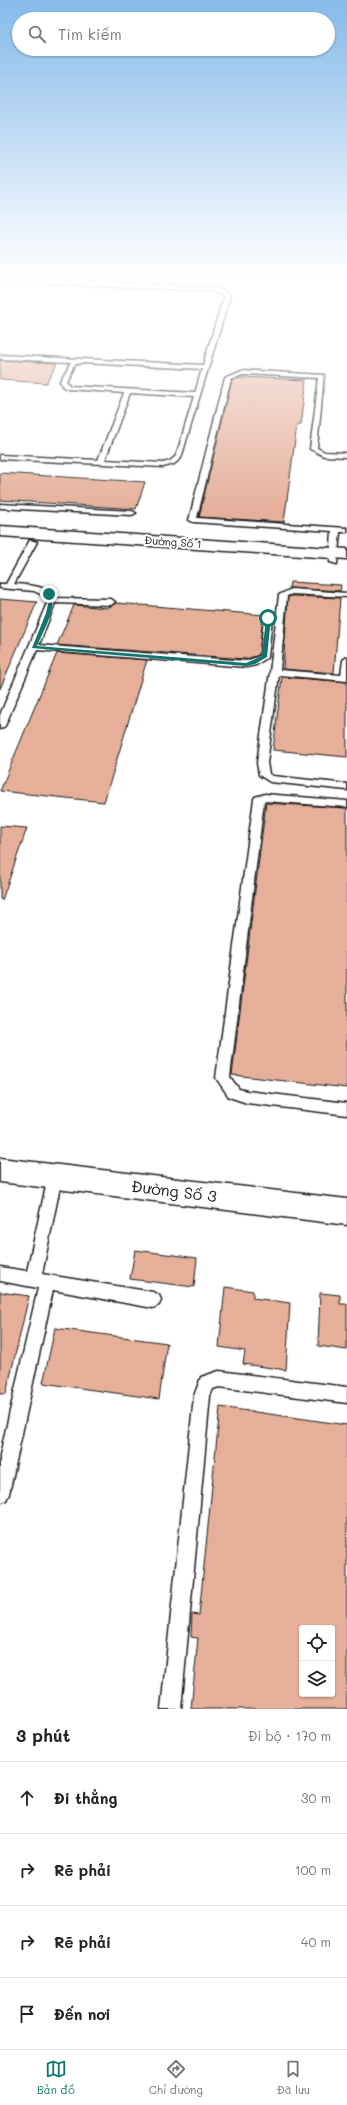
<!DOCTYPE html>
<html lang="vi">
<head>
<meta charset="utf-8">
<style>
  body { margin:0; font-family:Mali,sans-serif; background:#f6f6f6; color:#222 }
  .controls { position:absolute; right:12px; bottom:12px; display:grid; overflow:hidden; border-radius:4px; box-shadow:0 1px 3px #0004 }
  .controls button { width:36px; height:36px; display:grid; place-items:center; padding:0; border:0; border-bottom:1px solid #e0e0e0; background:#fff; color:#222; font:20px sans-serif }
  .stop { position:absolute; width:12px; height:12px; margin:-9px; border:3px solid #0f766e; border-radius:50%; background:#fff }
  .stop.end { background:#0f766e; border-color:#fff; box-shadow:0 1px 4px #0008 }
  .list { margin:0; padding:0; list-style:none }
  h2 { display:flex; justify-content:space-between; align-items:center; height:52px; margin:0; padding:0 16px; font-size:17px }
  h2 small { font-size:13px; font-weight:400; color:#767676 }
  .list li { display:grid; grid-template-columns:26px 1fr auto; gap:12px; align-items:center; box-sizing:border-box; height:72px; padding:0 16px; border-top:1px solid #e0e0e0 }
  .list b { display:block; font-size:15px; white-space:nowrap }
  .list em { font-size:13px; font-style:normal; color:#767676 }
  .icon { flex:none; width:22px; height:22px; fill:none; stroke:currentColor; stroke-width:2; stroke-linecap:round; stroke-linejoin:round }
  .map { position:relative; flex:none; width:347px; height:1709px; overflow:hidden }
  .search { position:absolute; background:#fff; box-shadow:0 1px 3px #0004; left:12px; right:12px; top:12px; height:44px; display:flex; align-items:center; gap:10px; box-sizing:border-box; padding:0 14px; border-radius:22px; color:#767676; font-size:15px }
  .sheet { height:340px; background:#fff }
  nav { display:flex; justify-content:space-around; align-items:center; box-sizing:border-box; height:56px; border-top:1px solid #e0e0e0; background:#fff; font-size:11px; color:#767676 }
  nav a { display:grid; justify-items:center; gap:2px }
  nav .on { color:#0f766e }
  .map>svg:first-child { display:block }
</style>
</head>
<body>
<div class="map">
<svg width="347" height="1709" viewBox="0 0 347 1709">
  <rect width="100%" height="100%" fill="#fff"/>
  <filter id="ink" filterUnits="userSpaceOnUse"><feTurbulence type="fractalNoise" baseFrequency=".025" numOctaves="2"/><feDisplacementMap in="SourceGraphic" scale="8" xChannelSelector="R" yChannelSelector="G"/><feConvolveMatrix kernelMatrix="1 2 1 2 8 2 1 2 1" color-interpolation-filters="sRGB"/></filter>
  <g filter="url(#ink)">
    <path fill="#e5af99" stroke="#1c1c1c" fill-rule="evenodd" d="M0 360 57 363 46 383 0 380Z
      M240 377 307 380 301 425H297L284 522 199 517 232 379Z
      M0 473 145 482 136 509 0 500Z
      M290 582 341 585 340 591 289 588Z
      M292 596 340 598 334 673 283 669 288 597Z
      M0 599 37 602 0 689Z
      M116 603 265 615 263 618 259 655 246 659 57 645 74 605 107 608Z
      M57 653 147 660 104 802 0 791Z
      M282 677 347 682V757L273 750Z
      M266 803 347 808V1088L232 1075Z
      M0 826 27 828 2 900 0 899Z
      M135 1250 197 1258 194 1287 130 1279Z
      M225 1287 253 1291V1298L290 1303 286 1370 243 1364 245 1351 219 1347Z
      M0 1292 29 1296 6 1394H0Z
      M320 1293 340 1295V1304H347V1350L318 1346Z
      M55 1328 167 1343 159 1399 43 1383Z
      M220 1407 347 1425V1709H191L198 1638 191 1637 192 1614 199 1615ZM302 1628H332V1694H302Z"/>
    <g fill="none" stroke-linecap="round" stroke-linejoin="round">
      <defs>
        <path id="service" d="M0 278 214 287 225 291 230 296 181 458 174 464 163 467 0 459V455L98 460 124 393 67 389 62 386 60 381 71 362 0 359V355L203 365 224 296 213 291 0 282ZM81 363 202 369 195 393 70 386 66 381 74 365ZM130 393 194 397 176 456 170 461 163 463 105 460Z
          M242 370 324 375 317 448 325 452 347 453V457L324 456 310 449 319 378 243 374 231 378 197 518 347 528V532H340L337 564 330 562 332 531 193 522 189 520 225 377Z
          M0 504 132 511 136 513 132 515 0 508Z
          M30 540 37 542 14 584C27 585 48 585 54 598L111 599 115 602 111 605 55 603 39 645 246 661 260 656 264 618 268 615 272 618 268 657 256 665 246 667 37 650 5 726 0 729V715L47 603 46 597 34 591 0 588V584H6Z
          M291 589 347 593V597L292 594 287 596 280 670 341 675 343 660 347 657V681L279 675 267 763 269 774 273 776 347 784V790L270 782 259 775 257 763 270 672 279 595Z
          M265 794 347 801V807L264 801 230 1077 239 1089 247 1091 347 1103V1115L247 1103 229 1097 216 1078 254 799 255 797Z
          M55 1171 60 1173 62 1177 42 1274 153 1292 159 1295 161 1300 159 1305 153 1308 53 1290 9 1494 6 1500 0 1503V1455L38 1288 0 1281V1267L27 1271 48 1177 50 1173Z
          M219 1371 347 1387V1403L219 1387 213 1389 210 1396 181 1709H161L194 1396 201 1377Z"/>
        <path id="minor" d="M0 1158 347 1199V1225L0 1182Z"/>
        <path id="tertiary" d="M0 526 347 549V559L0 536Z"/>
      </defs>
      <use href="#service" stroke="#1c1c1c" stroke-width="3"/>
      <use href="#minor" stroke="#1c1c1c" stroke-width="3"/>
      <use href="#tertiary" stroke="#1c1c1c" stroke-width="3"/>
      <use href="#service" fill="#fff" fill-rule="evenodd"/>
      <use href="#minor" fill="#fff" fill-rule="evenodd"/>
      <use href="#tertiary" fill="#fff" fill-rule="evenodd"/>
    </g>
  </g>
  <linearGradient id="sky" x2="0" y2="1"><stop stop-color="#85baea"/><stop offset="0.54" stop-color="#fff"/><stop offset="1" stop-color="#fff" stop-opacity="0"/></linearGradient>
  <rect width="347" height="514" fill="url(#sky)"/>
  <path fill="#0f766e" d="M47 592H50C58 608 43 631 37 646L246 663 262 656 266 618 268 617 271 618 267 657 255 664 246 666 32 648 46 613 49 600Z"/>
  <g text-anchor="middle" stroke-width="4" stroke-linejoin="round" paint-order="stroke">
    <g font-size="11" fill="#1c1c1c" stroke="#fff">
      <text transform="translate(173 542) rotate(4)" y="4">Đường Số 1</text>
    </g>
    <g font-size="16" fill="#1c1c1c" stroke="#fff">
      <text transform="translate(174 1191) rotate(7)" y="6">Đường Số 3</text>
    </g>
  </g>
</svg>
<div class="controls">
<button><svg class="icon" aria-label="locate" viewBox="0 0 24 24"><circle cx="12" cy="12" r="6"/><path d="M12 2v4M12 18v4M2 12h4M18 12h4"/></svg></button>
<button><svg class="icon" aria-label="layers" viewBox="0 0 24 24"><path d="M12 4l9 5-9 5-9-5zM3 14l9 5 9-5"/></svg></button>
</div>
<div class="stop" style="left:268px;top:618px"></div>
<div class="stop end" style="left:49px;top:594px"></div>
<div class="search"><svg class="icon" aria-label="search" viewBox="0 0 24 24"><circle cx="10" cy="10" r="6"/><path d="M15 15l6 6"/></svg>Tìm kiếm</div>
</div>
<section class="sheet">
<h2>3 phút<small>Đi bộ · 170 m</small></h2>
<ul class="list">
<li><svg class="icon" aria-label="ahead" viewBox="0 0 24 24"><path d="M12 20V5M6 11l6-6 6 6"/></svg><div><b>Đi thẳng</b></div><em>30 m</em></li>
<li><svg class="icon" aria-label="right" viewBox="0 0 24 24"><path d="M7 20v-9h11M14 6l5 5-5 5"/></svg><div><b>Rẽ phải</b></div><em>100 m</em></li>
<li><svg class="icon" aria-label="right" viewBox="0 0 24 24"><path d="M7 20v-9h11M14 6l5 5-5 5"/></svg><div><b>Rẽ phải</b></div><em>40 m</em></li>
<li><svg class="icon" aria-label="arrive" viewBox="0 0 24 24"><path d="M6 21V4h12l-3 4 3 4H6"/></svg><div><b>Đến nơi</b></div></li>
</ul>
</section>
<nav>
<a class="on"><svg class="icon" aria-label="map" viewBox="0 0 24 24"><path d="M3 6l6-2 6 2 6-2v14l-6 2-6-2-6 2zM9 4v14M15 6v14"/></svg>Bản đồ</a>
<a><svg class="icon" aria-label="directions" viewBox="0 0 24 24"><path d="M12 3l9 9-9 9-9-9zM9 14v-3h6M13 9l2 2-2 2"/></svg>Chỉ đường</a>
<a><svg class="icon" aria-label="saved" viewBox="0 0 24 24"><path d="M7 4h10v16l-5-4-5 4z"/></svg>Đã lưu</a>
</nav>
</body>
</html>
